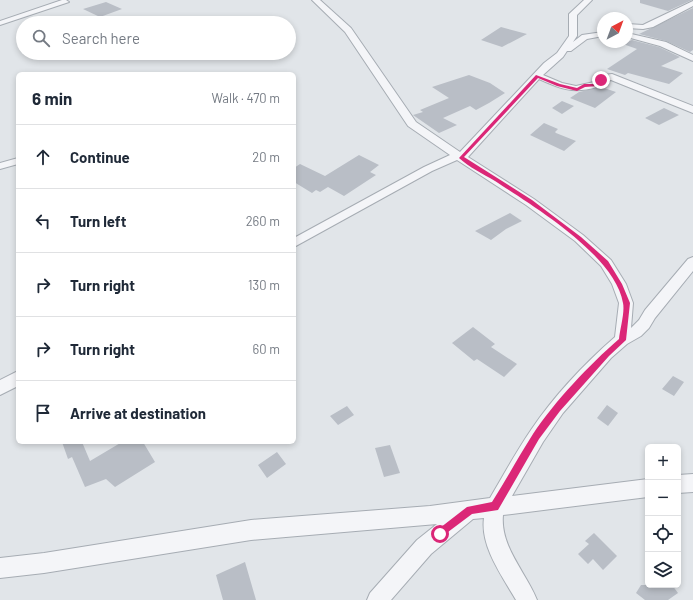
<!DOCTYPE html>
<html lang="en">
<head>
<meta charset="utf-8">
<style>
  body { margin:0; font-family:Barlow,sans-serif; background:#f6f6f7; color:#1f2937 }
  .controls { position:absolute; right:12px; bottom:12px; display:grid; overflow:hidden; border-radius:6px; box-shadow:0 2px 6px #0003 }
  .controls button { width:36px; height:36px; display:grid; place-items:center; padding:0; border:0; border-bottom:1px solid #e0e1e3; background:#fff; color:#1f2937; font:20px sans-serif }
  .compass { position:absolute; left:597px; top:12px; width:36px; height:36px; border-radius:50%; background:#fff; box-shadow:0 2px 6px #0003; rotate:41deg }
  .stop { position:absolute; width:12px; height:12px; margin:-9px; border:3px solid #db2777; border-radius:50%; background:#fff }
  .stop.end { background:#db2777; border-color:#fff; box-shadow:0 1px 4px #0008 }
  .list { margin:0; padding:0; list-style:none }
  h2 { display:flex; justify-content:space-between; align-items:center; height:52px; margin:0; padding:0 16px; font-size:17px }
  h2 small { font-size:13px; font-weight:400; color:#747a83 }
  .list li { display:grid; grid-template-columns:26px 1fr auto; gap:12px; align-items:center; box-sizing:border-box; height:64px; padding:0 16px; border-top:1px solid #e0e1e3 }
  .list b { display:block; font-size:15px; white-space:nowrap }
  .list em { font-size:13px; font-style:normal; color:#747a83 }
  .icon { flex:none; width:22px; height:22px; fill:none; stroke:currentColor; stroke-width:2; stroke-linecap:round; stroke-linejoin:round }
  .map { position:relative; flex:none; width:693px; height:600px; overflow:hidden }
  .search { position:absolute; background:#fff; box-shadow:0 2px 6px #0003; left:16px; top:16px; width:280px; height:44px; display:flex; align-items:center; gap:10px; box-sizing:border-box; padding:0 14px; border-radius:22px; color:#747a83; font-size:15px }
  .panel { position:absolute; background:#fff; box-shadow:0 2px 6px #0003; left:16px; top:72px; width:280px; height:372px; border-radius:6px }
  .map>svg:first-child { display:block }
</style>
</head>
<body>
<div class="map">
<svg width="693" height="600" viewBox="0 0 693 600">
  <rect width="100%" height="100%" fill="#e1e5e9"/>
  <path fill="#b9bec6" d="M640 0H692L668 11 640 3Z
    M106 2 122 9 100 17 83 9Z
    M693 8V50L690 52 666 41 639 34Z
    M501 27 527 34 502 47 481 40Z
    M632 40 659 47 680 57 661 66 683 73 669 84 628 73 625 75 607 69 637 49 623 44Z
    M469 75 490 83 505 93 489 103 476 110 470 106 443 118 457 125 439 133 413 115 423 112 420 110 449 98 432 87Z
    M601 87 616 92 595 108 570 98 579 92Z
    M562 101 574 106 562 114 552 108Z
    M664 108 679 115 659 125 645 118Z
    M544 123 558 129 555 132 556 133 576 141 564 151 530 135Z
    M359 155 379 165 370 172 376 175 344 196 328 187 320 192 316 190 312 193 294 182V168L300 164 325 176Z
    M510 213 522 221 506 229 491 240 475 231Z
    M473 327 495 344 491 347 517 364 504 377 477 359 474 361 452 343Z
    M673 376 684 382 674 396 662 389Z
    M607 405 618 413 608 426 597 418Z
    M347 406 354 415 338 425 330 416Z
    M62 442H82L90 461 122 442H143L155 462 115 487 106 479 85 487 72 457 68 459Z
    M390 445 400 473 384 477 375 448Z
    M277 452 286 464 267 478 258 465Z
    M594 533 617 556 603 570 593 559 588 564 578 554 589 544 585 541Z
    M245 562 256 600H223L216 575Z
    M641 585H672L678 593 668 600H645L636 593Z"/>
  <g fill="none" stroke-linecap="round" stroke-linejoin="round">
    <defs>
      <path id="minor" d="M62 0H66L69 2 0 25V21Z
        M312 0H320L351 28 416 122 460 152 544 63 557 53 569 36V14L584 0H592L577 15V36L573 42 582 35 603 32V36L587 39 571 51H567L563 57 543 75 562 83 576 86 594 82 604 75 612 74 693 106V113L611 80C606 81 602 86 597 87 573 94 561 89 539 79L468 157 534 199 583 235 611 260 626 284 633 303 631 328 639 320 645 310 688 259 693 257V271L655 318 649 328 641 336 627 344 611 358 563 413 543 442 512 496 648 479V497L503 515C500 547 526 572 537 600H516C502 576 480 546 484 518L473 519 431 554 391 600H367L370 593 417 540 437 524 251 540 44 573 0 578V558L44 553 251 520 430 506 490 498C503 476 516 452 531 430 554 396 584 364 615 337L619 303 612 284 601 266 575 241 526 205 457 160 432 171 294 247V238L424 167 450 155 408 126 345 32Z
        M693 1V6L653 27 643 29 627 28V24L643 25 647 23Z
        M627 33 666 42 693 55V61L660 46 627 37Z
        M18 158V164L0 169V163Z
        M18 371V386L0 395V380Z
        M693 474V492L678 493V475Z"/>
    </defs>
    <use href="#minor" stroke="#a6acb3" stroke-width="2"/>
    <use href="#minor" fill="#f4f5f8" fill-rule="evenodd"/>
  </g>
  <path fill="#db2777" d="M536 75 560 84 577 88 584 84H595L600 80H603L598 86 585 87 577 91 557 86 538 78 464 157 532 200 581 237 608 261 622 284 630 303 626 340 609 356 560 411 539 439 498 510 472 514 440 538 436 537 435 534 436 531 467 507 492 502C506 480 519 456 533 434 555 401 589 365 619 339 620 329 625 312 623 303 615 255 533 206 495 181 483 174 469 167 459 158Z"/>
</svg>
<div class="controls">
<button>+</button>
<button>−</button>
<button><svg class="icon" aria-label="locate" viewBox="0 0 24 24"><circle cx="12" cy="12" r="6"/><path d="M12 2v4M12 18v4M2 12h4M18 12h4"/></svg></button>
<button><svg class="icon" aria-label="layers" viewBox="0 0 24 24"><path d="M12 4l9 5-9 5-9-5zM3 14l9 5 9-5"/></svg></button>
</div>
<svg class="compass" viewBox="-18 -18 36 36"><path d="M0-13l5 13h-10z" fill="#e53935"/><path d="M0 13l5-13h-10z" fill="#747a83"/></svg>
<div class="stop" style="left:440px;top:534px"></div>
<div class="stop end" style="left:601px;top:80px"></div>
<div class="search"><svg class="icon" aria-label="search" viewBox="0 0 24 24"><circle cx="10" cy="10" r="6"/><path d="M15 15l6 6"/></svg>Search here</div>
<section class="panel">
<h2>6 min<small>Walk · 470 m</small></h2>
<ul class="list">
<li><svg class="icon" aria-label="ahead" viewBox="0 0 24 24"><path d="M12 20V5M6 11l6-6 6 6"/></svg><div><b>Continue</b></div><em>20 m</em></li>
<li><svg class="icon" aria-label="left" viewBox="0 0 24 24"><path d="M17 20v-9H6M10 6l-5 5 5 5"/></svg><div><b>Turn left</b></div><em>260 m</em></li>
<li><svg class="icon" aria-label="right" viewBox="0 0 24 24"><path d="M7 20v-9h11M14 6l5 5-5 5"/></svg><div><b>Turn right</b></div><em>130 m</em></li>
<li><svg class="icon" aria-label="right" viewBox="0 0 24 24"><path d="M7 20v-9h11M14 6l5 5-5 5"/></svg><div><b>Turn right</b></div><em>60 m</em></li>
<li><svg class="icon" aria-label="arrive" viewBox="0 0 24 24"><path d="M6 21V4h12l-3 4 3 4H6"/></svg><div><b>Arrive at destination</b></div></li>
</ul>
</section>
</div>
</body>
</html>
